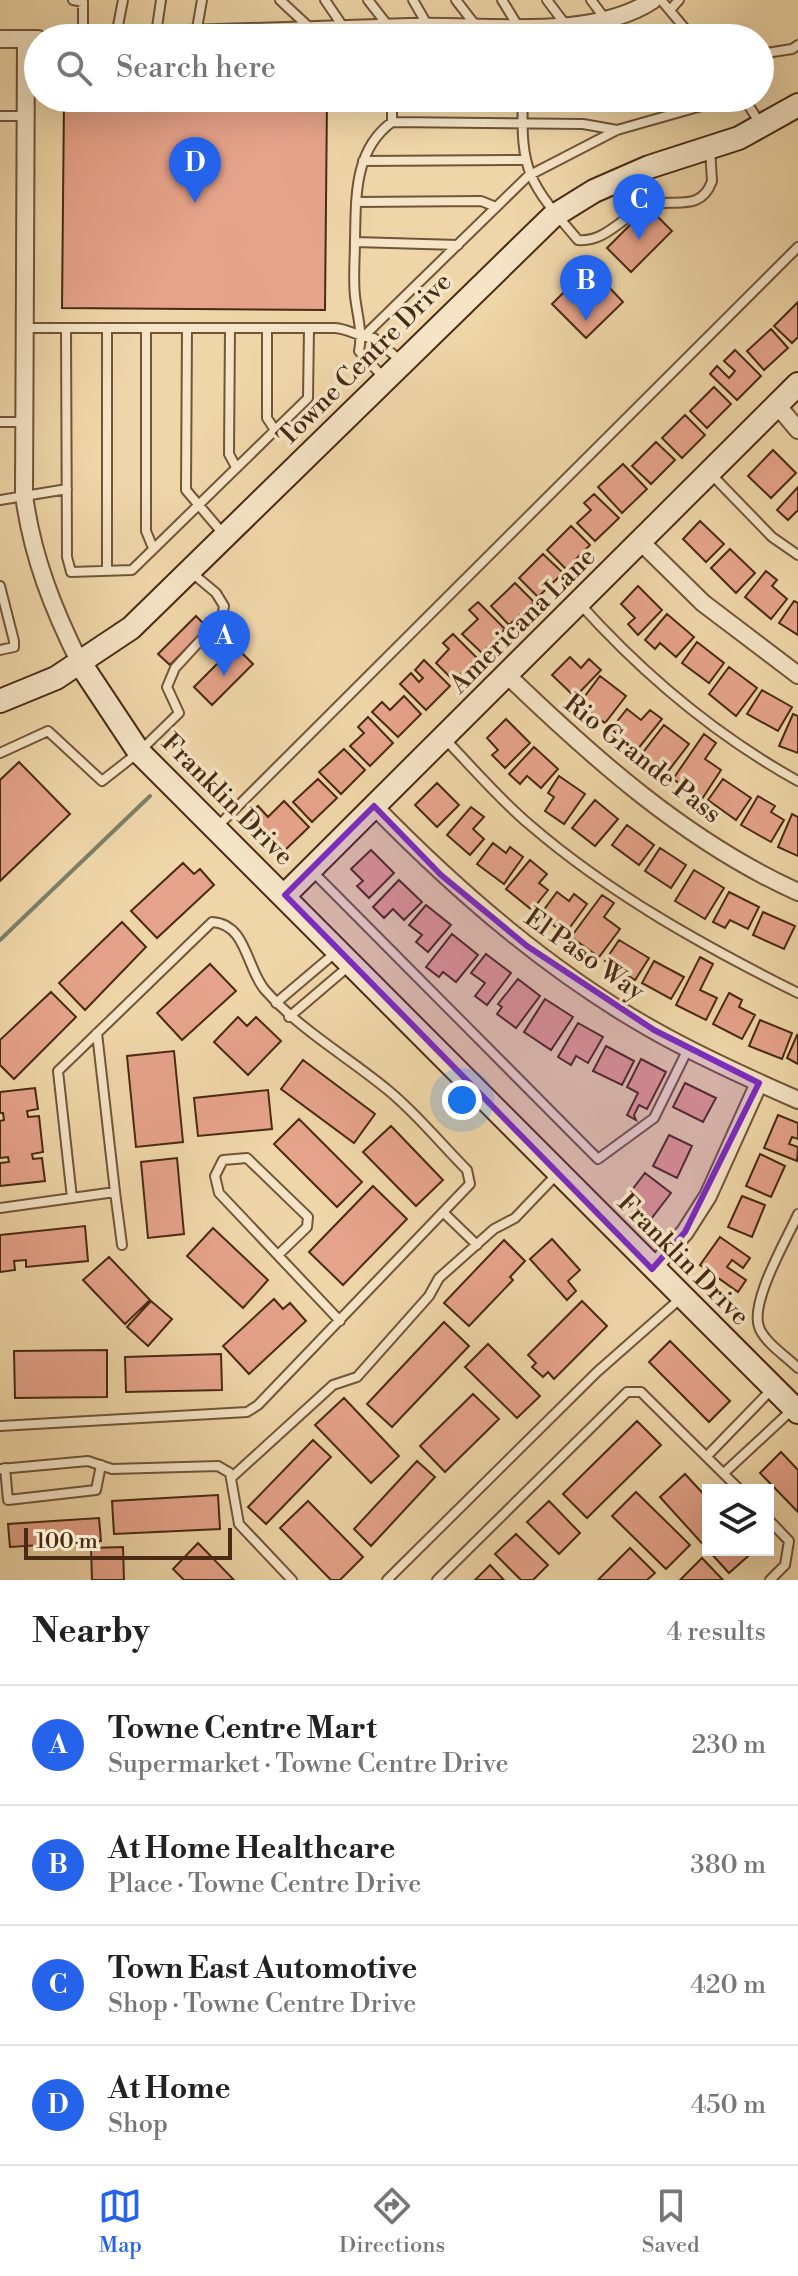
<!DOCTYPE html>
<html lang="en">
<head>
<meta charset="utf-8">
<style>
  body { margin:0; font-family:"Libre Bodoni",serif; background:#f2f2f2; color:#222 }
  .controls { position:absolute; right:24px; bottom:24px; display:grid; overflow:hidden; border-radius:0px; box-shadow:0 8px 32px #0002 }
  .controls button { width:72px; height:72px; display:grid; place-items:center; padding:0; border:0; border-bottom:2px solid #e0e0e0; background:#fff; color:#222; font:40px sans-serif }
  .scale { position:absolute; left:24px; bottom:20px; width:208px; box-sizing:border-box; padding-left:8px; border:4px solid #492a13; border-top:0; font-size:22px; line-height:28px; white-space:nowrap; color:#492a13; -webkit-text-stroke:6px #f5e4c6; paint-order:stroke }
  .you { position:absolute; left:462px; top:1100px; width:28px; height:28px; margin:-20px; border:6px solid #fff; border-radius:50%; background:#1a73e8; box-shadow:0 0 0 12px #1a73e833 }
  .badge { display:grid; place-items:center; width:52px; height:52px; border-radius:50%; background:#2563eb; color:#fff; font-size:26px; font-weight:700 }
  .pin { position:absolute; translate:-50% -66px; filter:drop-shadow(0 2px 4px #0008) }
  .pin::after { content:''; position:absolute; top:42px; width:28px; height:24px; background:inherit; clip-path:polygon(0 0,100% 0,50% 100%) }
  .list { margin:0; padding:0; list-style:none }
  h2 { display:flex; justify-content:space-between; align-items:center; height:104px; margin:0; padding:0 32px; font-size:34px }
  h2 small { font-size:26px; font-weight:400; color:#767676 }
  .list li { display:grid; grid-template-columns:52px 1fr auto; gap:24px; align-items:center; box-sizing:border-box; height:120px; padding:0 32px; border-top:2px solid #e0e0e0 }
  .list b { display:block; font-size:30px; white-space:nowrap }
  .list p { margin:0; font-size:26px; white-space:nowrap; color:#767676 }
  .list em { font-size:26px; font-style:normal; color:#767676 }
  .icon { flex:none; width:44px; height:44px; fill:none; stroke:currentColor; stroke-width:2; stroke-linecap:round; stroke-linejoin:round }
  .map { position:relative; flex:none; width:798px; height:1580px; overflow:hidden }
  .search { position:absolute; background:#fff; box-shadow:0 8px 32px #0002; left:24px; right:24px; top:24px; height:88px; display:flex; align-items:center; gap:20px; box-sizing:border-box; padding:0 28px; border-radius:44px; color:#767676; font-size:30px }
  .sheet { height:584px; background:#fff }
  nav { display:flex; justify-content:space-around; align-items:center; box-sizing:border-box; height:112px; border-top:2px solid #e0e0e0; background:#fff; font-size:22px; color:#767676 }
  nav a { display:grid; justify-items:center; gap:4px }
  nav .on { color:#2563eb }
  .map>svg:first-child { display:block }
</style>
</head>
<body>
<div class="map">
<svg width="798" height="1580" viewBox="0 0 798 1580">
  <rect width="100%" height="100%" fill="#efd6a8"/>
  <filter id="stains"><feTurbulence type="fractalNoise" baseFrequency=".0025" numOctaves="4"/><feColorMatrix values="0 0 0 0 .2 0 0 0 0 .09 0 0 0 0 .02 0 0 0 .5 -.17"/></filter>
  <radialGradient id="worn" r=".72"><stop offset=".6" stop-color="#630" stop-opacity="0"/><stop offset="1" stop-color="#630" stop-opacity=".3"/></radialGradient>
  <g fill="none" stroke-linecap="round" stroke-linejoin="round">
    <path stroke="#7b8069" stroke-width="4" d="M0 940 150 796"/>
  </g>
  <path fill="#e6a38b" stroke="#492a13" stroke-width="2" d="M64 98 327 99 325 310 62 308Z
    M648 207 672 231 631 272 607 248Z
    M573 283 591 301 607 285 623 302 586 338 552 304Z
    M798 302V337L792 343 774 326Z
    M771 329 788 348 764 370 747 351Z
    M735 350 761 376 737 400 710 374 717 366 729 378 735 371 724 361Z
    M714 387 731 404 707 428 690 411Z
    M685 415 705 435 682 458 662 438Z
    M656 442 675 460 651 484 632 466Z
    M773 450 796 473 771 498 748 476Z
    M623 464 647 489 622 513 598 487Z
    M798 487V510L788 520 777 510Z
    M594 494 619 518 595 541 577 523 591 510 584 503Z
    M700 521 724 544 706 562 683 539Z
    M571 526 590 545 566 569 547 550Z
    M730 549 755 573 736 593 711 568Z
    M543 554 563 573 538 597 519 578Z
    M766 571 777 580 772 586 787 599 771 619 745 597Z
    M515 583 534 602 509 625 491 606Z
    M638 586 662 610 638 635 628 624 635 618 621 604Z
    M794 601 798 603V635L779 623Z
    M478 602 505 629 482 653 462 634 478 619 469 610Z
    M667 614 694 637 676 657 660 643 655 649 645 640Z
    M196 616 207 627 170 665 158 654Z
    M453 634 477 658 454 681 436 663 449 649 443 643Z
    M697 642 724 663 709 683 682 663Z
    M235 646 253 664 212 705 194 687Z
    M570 657 581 668 589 659 601 670 575 697 552 675Z
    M424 660 450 686 426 710 400 684 411 673 419 682 423 678 415 670Z
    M729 667 757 688 736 716 709 694Z
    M600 676 626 696 605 723 579 704Z
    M762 690 792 707 778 731 747 714Z
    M404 696 421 714 398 737 372 712 382 702 390 710Z
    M627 709 641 720 650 710 662 719 637 750 611 729Z
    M793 714 798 716V753L779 746Z
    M368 717 393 743 370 766 350 746 364 733 358 727Z
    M506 719 530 743 505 768 492 755 498 750 487 738Z
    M664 725 689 744 666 774 641 755Z
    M704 734 716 743 705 759 721 770 702 799 673 779Z
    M534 747 558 769 541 788 527 776 520 784 509 774Z
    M344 749 365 770 341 794 319 772Z
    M19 762 70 814 0 881V780Z
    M559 776 585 794 564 824 545 811 554 797 548 793Z
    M318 779 337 798 312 822 293 802Z
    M723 779 751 798 736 820 708 800Z
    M437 783 459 805 437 827 415 805Z
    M758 796 775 806 771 812 784 820 771 842 741 825Z
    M595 800 618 819 595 846 572 828Z
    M284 801 309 827 283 852 247 816 258 806 268 817Z
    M471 807 484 817 473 829 484 839 470 855 447 835Z
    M792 814 798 817V856L778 847Z
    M627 825 654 845 639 865 612 845Z
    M493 843 506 853 510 847 523 857 504 884 477 864Z
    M660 848 686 865 671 888 645 871Z
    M371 850 394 873 369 898 357 886 363 881 351 869Z
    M530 860 547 874 539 883 548 890 532 910 506 889Z
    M183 863 194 874 200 869 214 885 157 938 131 911Z
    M694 870 724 888 705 919 675 901Z
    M399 880 422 902 404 920 393 909 384 918 373 907Z
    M557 892 569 901 574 894 587 904 565 934 540 915Z
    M729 892 759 907 748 929 730 920 725 928 713 922Z
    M602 895 614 903 604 917 620 929 599 957 571 937Z
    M426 905 451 925 428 952 416 942 422 935 409 925Z
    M763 912 795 926 784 949 753 935Z
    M122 922 146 947 85 1010 59 983Z
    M452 934 478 955 456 982 443 972 439 977 426 967Z
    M619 940 649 958 635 980 605 961Z
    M486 954 511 973 487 1005 475 996 485 983 471 973Z
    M700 957 713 964 700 990 717 998 706 1020 676 1005Z
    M654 961 684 977 671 999 642 983Z
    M210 964 236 991 182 1040 157 1013Z
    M518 979 540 996 516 1028 497 1014 502 1007 498 1004Z
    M51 992 76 1017 14 1079 0 1065V1040Z
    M729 993 742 1000 739 1007 755 1015 742 1039 713 1024Z
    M545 999 573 1017 551 1050 524 1032Z
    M238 1017 247 1026 256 1017 281 1041 248 1075 214 1042Z
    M760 1020 792 1033 782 1059 749 1046Z
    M578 1023 603 1037 588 1063 576 1056 571 1065 558 1057Z
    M797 1035 798 1036V1064L787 1058Z
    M606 1046 634 1061 622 1085 593 1071Z
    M174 1051 183 1142 136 1147 127 1056Z
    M641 1059 666 1072 647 1109 639 1105 634 1115 636 1120 627 1115 638 1093 627 1087Z
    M303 1060 375 1114 354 1143 281 1089Z
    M685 1083 716 1098 703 1122 673 1107Z
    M35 1088 38 1109 27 1111 28 1117 39 1116 43 1152 32 1154 33 1159 42 1158 45 1181 0 1186V1163L9 1162 8 1157 0 1158V1121L4 1120 3 1113H0V1092Z
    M268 1090 272 1129 198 1136 194 1098Z
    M778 1115 798 1123V1139L792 1137 789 1144 798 1147 797 1161 764 1148Z
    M299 1119 362 1182 337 1207 274 1144Z
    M391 1126 443 1180 416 1206 363 1152Z
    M669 1135 692 1146 677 1178 653 1166Z
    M760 1154 785 1166 771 1197 746 1186Z
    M177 1158 184 1234 148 1238 141 1162Z
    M645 1173 671 1193 651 1219 625 1199Z
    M373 1186 407 1219 343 1285 309 1252Z
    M742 1196 765 1205 752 1237 728 1227Z
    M85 1226 88 1261 26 1267V1260L14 1261 15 1270 0 1272V1235Z
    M213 1228 268 1280 243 1308 187 1256Z
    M720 1237 750 1258 743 1268 732 1260 727 1267 746 1280 738 1292 700 1265Z
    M552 1239 580 1270 568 1281 576 1291 567 1300 530 1259Z
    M504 1240 525 1261 510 1277 513 1280 469 1326 444 1303Z
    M109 1257 150 1300 125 1324 83 1280Z
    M274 1299 283 1309 290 1303 306 1321 249 1374 223 1346Z
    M151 1301 172 1319 148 1346 127 1327Z
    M582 1301 607 1326 554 1379 548 1372 543 1377 532 1367 536 1363 528 1355Z
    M444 1322 469 1346 392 1427 367 1404Z
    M670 1341 730 1401 709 1422 649 1362Z
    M488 1344 540 1396 517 1418 465 1367Z
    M107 1350V1397L15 1398 14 1351Z
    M221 1354 222 1390 126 1392 125 1357Z
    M473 1394 499 1419 445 1472 420 1446Z
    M344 1398 399 1456 371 1483 315 1425Z
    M637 1421 661 1445 587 1518 563 1494Z
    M313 1440 331 1457 266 1524 248 1507Z
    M781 1452 798 1470V1512L760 1473Z
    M417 1461 435 1477 371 1546 354 1529Z
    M685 1474 708 1499V1550L660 1497Z
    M636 1492 690 1545 666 1569 612 1516Z
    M218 1495 220 1529 114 1534 112 1501Z
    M308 1501 363 1557 340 1580H331L280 1528Z
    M549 1501 580 1533 559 1554 527 1522Z
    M99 1518 101 1541 10 1547 8 1524Z
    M516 1534 548 1565 533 1580H521L495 1554Z
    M198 1543 234 1580H184L173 1569Z
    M123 1547 124 1580H92L91 1548Z
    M630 1548 655 1573 647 1580H598Z
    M708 1550H755L729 1573Z
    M702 1558 723 1580H680Z
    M490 1565 504 1580H475Z"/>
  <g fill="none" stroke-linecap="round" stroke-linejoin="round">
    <defs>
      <path id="lane" d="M73 0 83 2V37
        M280 0 311 29
        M325 0 344 28
        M368 0 389 27
        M413 0 428 26
        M456 0 476 26
        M502 0 518 26
        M547 0 565 24
        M591 0 606 20
        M661 0 693 38
        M670 10 679 0
        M156 34 161 0
        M196 34 202 0
        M116 36 123 0
        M760 54 792 49 798 45
        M392 98V122
        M523 98C520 173 530 184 578 240 605 243 623 216 646 206 670 196 700 215 712 181L710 149
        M744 98 761 125
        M0 116H25
        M363 161 526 160
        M356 202 481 201 496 207
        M355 242 458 245
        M23 328H335C350 329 359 338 374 338L401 361
        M66 328 67 557 71 572 132 570 308 398 309 328
        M146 328V531L153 548
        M187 328 186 490 225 536
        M230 328 229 454 236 467
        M267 328V418L275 430
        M362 338 528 176 617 130 705 105 716 98
        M384 378 359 351C363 332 357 315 355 296 353 278 355 258 355 240 356 196 354 150 392 122L583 124 617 130
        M0 422H23
        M710 473 772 537 798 555
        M0 500 67 489
        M107 570V328
        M0 586 14 641V647L0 650
        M579 603C642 673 715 735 798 781
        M444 738C472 767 499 799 530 825 610 894 704 946 798 993
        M0 753 48 731 102 781 139 752 179 713 167 687 175 668 222 617 224 606 216 593 191 572
        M216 828 798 247
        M311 870 598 1159 654 1118 688 1049
        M276 1003 335 953
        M289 1017 349 966
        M115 1192 122 1245
        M72 1198 115 1192 97 1033
        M0 1208 72 1198 58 1071 212 922C247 924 246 968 265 990 301 1031 347 1056 389 1091 417 1114 441 1144 467 1170L470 1184 258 1405 247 1412 0 1426
        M445 1214 477 1245
        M798 1214C787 1239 750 1301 759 1327 764 1342 787 1357 798 1368
        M278 1255 307 1227 308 1217 247 1158 223 1160 215 1176 219 1193 340 1321
        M707 1456 773 1388
        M5 1468 8 1500 96 1490 101 1465
        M0 1469 88 1461 112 1469 218 1466 230 1473 239 1524 292 1580
        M724 1473 794 1408
        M231 1478 333 1385 357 1377 429 1296 439 1278 494 1229 515 1218 558 1173
        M768 1519 789 1541 785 1565 770 1580
        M387 1580 597 1372 681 1298
        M437 1580 627 1392H641L740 1490"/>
      <path id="street" d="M63 38C178 34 293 30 409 27 482 24 590 42 653 0
        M0 39H38
        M26 39 24 495C32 556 53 609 80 663
        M777 405 798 430
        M640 541 703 603 798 675
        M506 674C593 758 687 842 798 892
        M374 806C458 892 550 972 655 1031 701 1057 750 1079 798 1100
        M652 1269 685 1232 708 1196 759 1083"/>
      <path id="secondary" d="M80 663 139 752 798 1412
        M0 701 56 678 131 628 552 217 594 191 649 167 739 138 798 105
        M285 895 798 384"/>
    </defs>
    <use href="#lane" stroke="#725538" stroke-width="12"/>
    <use href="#street" stroke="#725538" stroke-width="20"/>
    <use href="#secondary" stroke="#492a13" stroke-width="26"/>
    <use href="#lane" stroke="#f5e4c6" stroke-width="8"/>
    <use href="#street" stroke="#f5e4c6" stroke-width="16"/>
    <use href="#secondary" stroke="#f5e4c6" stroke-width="22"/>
  </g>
  <path fill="#7b2cbf" fill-opacity="0.2" stroke="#7b2cbf" stroke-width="6" stroke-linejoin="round" d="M374 806 441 875 527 946 654 1030 759 1083 685 1232 652 1269 285 895Z"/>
  <g text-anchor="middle" stroke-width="7" stroke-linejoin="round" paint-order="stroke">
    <g font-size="26" fill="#492a13" stroke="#f5e4c6">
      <text transform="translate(364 359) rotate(-45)" y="9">Towne Centre Drive</text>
      <text transform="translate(522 620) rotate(-45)" y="9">Americana Lane</text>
      <text transform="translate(643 758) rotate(38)" y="9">Rio Grande Pass</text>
      <text transform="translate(228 799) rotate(45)" y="9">Franklin Drive</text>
      <text transform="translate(585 954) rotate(35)" y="9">El Paso Way</text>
      <text transform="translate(684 1259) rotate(45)" y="9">Franklin Drive</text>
    </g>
  </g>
  <rect width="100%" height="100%" filter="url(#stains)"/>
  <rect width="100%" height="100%" fill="url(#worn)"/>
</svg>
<div class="controls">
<button><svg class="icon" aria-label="layers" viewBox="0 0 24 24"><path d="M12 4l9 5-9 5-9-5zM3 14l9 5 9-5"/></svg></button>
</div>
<div class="scale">100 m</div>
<div class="you"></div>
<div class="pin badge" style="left:224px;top:676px">A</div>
<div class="pin badge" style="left:586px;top:321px">B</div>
<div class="pin badge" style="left:639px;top:240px">C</div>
<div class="pin badge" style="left:195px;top:203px">D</div>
<div class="search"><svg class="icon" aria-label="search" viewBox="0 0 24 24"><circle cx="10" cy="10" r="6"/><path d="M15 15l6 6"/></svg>Search here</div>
</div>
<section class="sheet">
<h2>Nearby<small>4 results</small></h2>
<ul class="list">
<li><span class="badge">A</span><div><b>Towne Centre Mart</b><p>Supermarket · Towne Centre Drive</p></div><em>230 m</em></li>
<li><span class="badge">B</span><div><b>At Home Healthcare</b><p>Place · Towne Centre Drive</p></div><em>380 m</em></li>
<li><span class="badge">C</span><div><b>Town East Automotive</b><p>Shop · Towne Centre Drive</p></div><em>420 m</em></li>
<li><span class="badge">D</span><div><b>At Home</b><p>Shop</p></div><em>450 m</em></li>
</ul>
</section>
<nav>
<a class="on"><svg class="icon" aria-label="map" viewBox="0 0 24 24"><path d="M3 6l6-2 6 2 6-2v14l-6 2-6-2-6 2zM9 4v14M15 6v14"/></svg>Map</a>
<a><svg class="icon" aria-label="directions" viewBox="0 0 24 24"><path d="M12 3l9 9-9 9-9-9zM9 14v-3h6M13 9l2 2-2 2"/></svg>Directions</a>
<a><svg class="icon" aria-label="saved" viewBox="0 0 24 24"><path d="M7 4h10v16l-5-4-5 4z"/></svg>Saved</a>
</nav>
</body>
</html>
